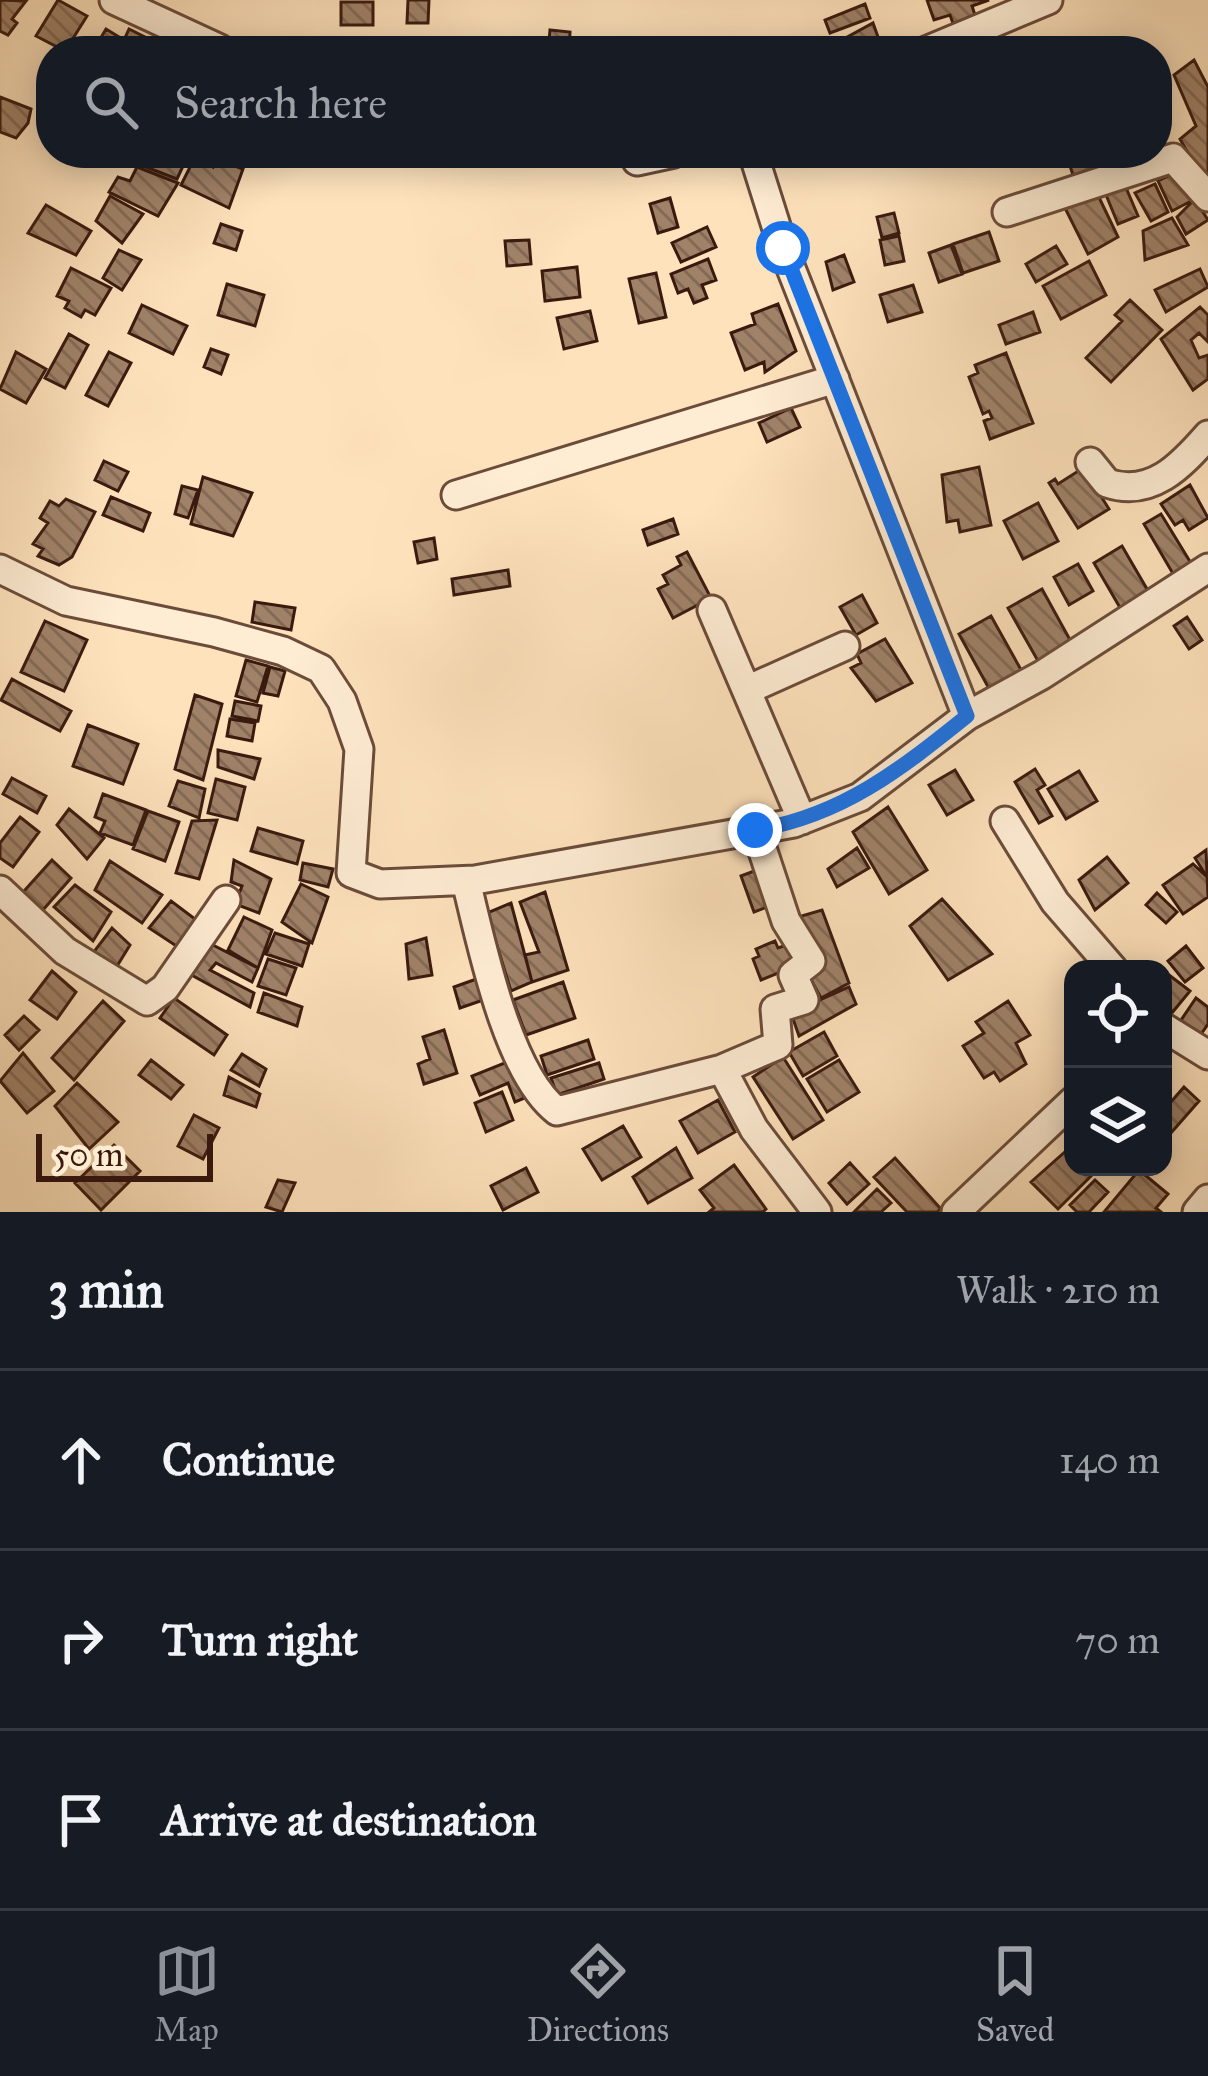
<!DOCTYPE html>
<html lang="en">
<head>
<meta charset="utf-8">
<style>
  body { margin:0; font-family:"IM FELL Great Primer",serif; background:#242831; color:#f1f3f6 }
  .controls { position:absolute; right:36px; bottom:36px; display:grid; overflow:hidden; border-radius:24px; box-shadow:0 6px 30px #0003 }
  .controls button { width:108px; height:108px; display:grid; place-items:center; padding:0; border:0; border-bottom:3px solid #363941; background:#171b24; color:#f1f3f6; font:60px sans-serif }
  .scale { position:absolute; left:36px; bottom:30px; width:177px; box-sizing:border-box; padding-left:12px; border:6px solid #3a1a0f; border-top:0; font-size:33px; line-height:42px; white-space:nowrap; color:#3a1a0f; -webkit-text-stroke:9px #feecd3; paint-order:stroke }
  .stop { position:absolute; width:36px; height:36px; margin:-27px; border:9px solid #1a73e8; border-radius:50%; background:#fff }
  .stop.end { background:#1a73e8; border-color:#fff; box-shadow:0 3px 12px #0008 }
  .list { margin:0; padding:0; list-style:none }
  h2 { display:flex; justify-content:space-between; align-items:center; height:156px; margin:0; padding:0 48px; font-size:51px }
  h2 small { font-size:39px; font-weight:400; color:#9ea1a6 }
  .list li { display:grid; grid-template-columns:78px 1fr auto; gap:36px; align-items:center; box-sizing:border-box; height:180px; padding:0 48px; border-top:3px solid #363941 }
  .list b { display:block; font-size:45px; white-space:nowrap }
  .list em { font-size:39px; font-style:normal; color:#9ea1a6 }
  .icon { flex:none; width:66px; height:66px; fill:none; stroke:currentColor; stroke-width:2; stroke-linecap:round; stroke-linejoin:round }
  .map { position:relative; flex:none; width:1208px; height:1212px; overflow:hidden }
  .search { position:absolute; background:#171b24; box-shadow:0 6px 30px #0003; left:36px; right:36px; top:36px; height:132px; display:flex; align-items:center; gap:30px; box-sizing:border-box; padding:0 42px; border-radius:48px; color:#9ea1a6; font-size:45px }
  .sheet { height:696px; background:#171b24 }
  nav { display:flex; justify-content:space-around; align-items:center; box-sizing:border-box; height:168px; border-top:3px solid #363941; background:#171b24; font-size:33px; color:#9ea1a6 }
  nav a { display:grid; justify-items:center; gap:6px }
  nav .on { color:#8c9099 }
  .map>svg:first-child { display:block }
</style>
</head>
<body>
<div class="map">
<svg width="1208" height="1212" viewBox="0 0 1208 1212">
  <defs>
    <pattern id="building-back-hatch" width="6" height="6" patternUnits="userSpaceOnUse" patternTransform="scale(3)"><rect width="6" height="6" fill="#a08269"/><path d="M-1 5l2 2M0 0l6 6M5-1l2 2" fill="none" stroke="#836a55"/></pattern>
  </defs>
  <rect width="100%" height="100%" fill="#fee2bc"/>
  <filter id="stains"><feTurbulence type="fractalNoise" baseFrequency=".00167" numOctaves="4"/><feColorMatrix values="0 0 0 0 .2 0 0 0 0 .09 0 0 0 0 .02 0 0 0 .5 -.17"/></filter>
  <radialGradient id="worn" r=".72"><stop offset=".6" stop-color="#630" stop-opacity="0"/><stop offset="1" stop-color="#630" stop-opacity=".3"/></radialGradient>
  <path fill="url(#building-back-hatch)" stroke="#3a1a0f" stroke-width="3" d="M0 0 26 1 12 19 17 23 8 35 0 31Z
    M58 0 87 16 65 51 36 36Z
    M408 0H429L428 23H407Z
    M927 0H989L972 6 976 18 954 26 950 15 934 20Z
    M341 2H373V25H341Z
    M865 4 870 18 830 33 825 20Z
    M873 23 883 51H843L840 41Z
    M106 29 124 40 129 29 167 48 93 51Z
    M550 30 570 32 569 51H548Z
    M1194 60 1208 87V176L1203 179 1180 139 1196 126 1174 75Z
    M0 97 31 109 28 123 16 138 0 132Z
    M128 153H189L177 179 125 159Z
    M1066 153H1089L1099 178 1077 188Z
    M195 157 213 167 216 159 243 169 229 208 181 185Z
    M137 167 178 183 158 216 109 192 118 177 130 181Z
    M1179 171 1195 199 1172 211 1158 181Z
    M1124 183 1138 216 1118 224 1104 190Z
    M1155 184 1168 212 1151 221 1135 193Z
    M1095 189 1118 237 1088 254 1062 202Z
    M110 196 143 214 122 243 96 221Z
    M670 198 678 227 658 233 650 204Z
    M1195 199 1208 220 1186 234 1177 217Z
    M46 205 91 231 76 255 28 233Z
    M894 213 899 233 882 238 877 217Z
    M1172 218 1188 245 1145 260 1143 231Z
    M221 224 242 231 236 250 214 243Z
    M707 227 716 247 681 262 672 243Z
    M989 232 999 261 963 273 953 244Z
    M899 236 904 261 885 265 880 240Z
    M529 240 531 264 507 266 505 241Z
    M951 245 962 274 939 282 929 253Z
    M1056 246 1067 264 1036 282 1026 264Z
    M119 250 141 260 122 290 103 278Z
    M844 255 854 282 833 290 826 262Z
    M708 259 716 280 702 285 707 298 694 303 688 289 678 293 671 274Z
    M1089 261 1106 295 1061 319 1043 286Z
    M577 267 580 297 545 301 542 271Z
    M71 268 111 288 95 315 85 310 81 317 65 308 69 301 57 296Z
    M1200 269 1208 287 1166 312 1155 290Z
    M656 273 666 317 639 323 629 279Z
    M227 284 264 295 255 326 218 315Z
    M913 285 922 312 888 322 880 295Z
    M1130 300 1162 330 1111 382 1086 358 1122 321 1115 315Z
    M778 304 796 351 765 372 764 362 745 370 731 333 755 324 752 314Z
    M142 305 187 326 173 354 129 333Z
    M1200 307 1208 315V342L1199 333 1191 340 1199 358 1208 355V379L1193 390 1161 339Z
    M590 311 597 341 564 349 557 318Z
    M1033 312 1040 332 1006 344 999 325Z
    M69 334 88 345 65 388 45 378Z
    M211 349 228 355 221 374 204 367Z
    M16 352 46 369 26 403 0 389Z
    M109 352 131 363 108 406 86 395Z
    M1006 353 1033 423 990 439 984 421 992 418 989 411 983 414 969 377 978 373 975 365Z
    M791 408 800 427 767 442 759 423Z
    M104 461 128 472 118 491 95 480Z
    M979 467 991 525 960 532 958 520 947 522 942 475Z
    M1083 468 1109 509 1078 528 1049 483 1055 479 1058 484Z
    M203 477 252 493 233 536 191 524Z
    M1190 485 1208 518 1189 530 1183 520 1175 525 1161 504Z
    M182 486 198 490 188 518 175 514Z
    M111 497 150 513 143 531 103 515Z
    M66 499 95 512 72 557 59 565 38 556 43 549 33 544 48 523 40 518 50 501 59 506Z
    M1038 503 1058 541 1023 559 1004 521Z
    M1161 514 1197 573 1179 584 1144 524Z
    M673 519 678 534 648 545 643 530Z
    M434 538 437 559 418 563 414 542Z
    M1122 546 1154 601 1126 618 1094 563Z
    M687 552 711 598 673 618 658 589 668 584 663 575 681 565 677 557Z
    M1078 564 1093 591 1069 605 1054 577Z
    M508 570 510 586 454 595 452 579Z
    M1042 589 1075 649 1042 668 1008 608Z
    M862 595 877 623 856 635 840 607Z
    M255 602 295 608 291 630 252 622Z
    M991 616 1025 677 992 694 959 634Z
    M1187 617 1202 640 1189 649 1174 626Z
    M45 621 87 640 64 691 21 672Z
    M885 639 912 683 876 701 851 668 861 663 857 654Z
    M246 660 268 666 257 702 236 696Z
    M270 667 285 671 278 696 263 693Z
    M12 679 71 711 60 731 1 700Z
    M195 695 222 704 203 780 175 769Z
    M235 701 261 706 258 721 232 716Z
    M230 719 255 723 252 741 227 736Z
    M88 725 138 744 123 784 73 766Z
    M218 750 260 759 254 779 218 767Z
    M1035 769 1045 785 1037 790 1052 816 1039 823 1015 782Z
    M955 770 973 800 947 815 929 785Z
    M1079 771 1097 801 1066 819 1048 789Z
    M12 778 46 796 37 813 3 794Z
    M216 779 245 787 237 820 208 813Z
    M178 781 205 789 199 818 169 806Z
    M103 794 146 810 133 845 100 833 105 821 95 817Z
    M888 807 927 870 889 894 853 832Z
    M69 809 104 838 87 859 57 825Z
    M148 811 179 822 165 861 133 849Z
    M20 817 39 832 13 867 0 858V843Z
    M217 820 199 879 176 873 192 821Z
    M258 828 303 841 297 864 251 851Z
    M857 848 869 868 837 887 828 869Z
    M1206 850 1208 897 1183 914 1163 885 1193 864 1207 877 1195 858Z
    M1107 857 1128 883 1095 910 1079 880Z
    M52 860 71 878 35 919 16 900Z
    M234 860 271 879 259 913 235 904 242 886 231 882Z
    M110 861 162 895 142 923 95 890Z
    M303 863 333 869 328 887 300 880Z
    M757 870 770 906 754 912 741 876Z
    M301 884 328 897 312 943 282 922Z
    M75 885 111 912 93 941 54 907Z
    M545 892 568 970 532 982 525 955 539 952 520 902Z
    M1157 893 1177 912 1166 923 1146 905Z
    M942 899 992 954 948 980 910 926Z
    M171 901 203 925 184 951 149 928Z
    M511 903 532 982 511 991 487 913Z
    M822 910 849 983 821 998 809 976 798 917Z
    M244 917 272 930 258 968 228 950Z
    M112 928 130 945 114 971 93 953Z
    M275 933 309 944 302 966 266 954Z
    M426 938 432 975 409 979 406 944Z
    M775 941 778 948 790 944 798 965 761 980 753 959 759 956 756 949Z
    M207 942 258 968 252 982 216 963 210 970 254 993 250 1007 186 972Z
    M1186 946 1203 968 1185 982 1168 961Z
    M268 959 296 968 286 995 258 986Z
    M52 971 76 992 57 1019 30 1000Z
    M1169 975 1190 991 1171 1014 1163 1007V982Z
    M482 977 489 998 460 1008 454 987Z
    M563 982 575 1018 526 1035 513 1000Z
    M849 987 856 1004 799 1036 791 1013Z
    M264 993 302 1007 297 1026 258 1012Z
    M174 998 227 1035 214 1055 160 1018Z
    M1196 998 1208 1007V1024L1197 1040 1177 1026Z
    M103 1001 124 1021 74 1080 52 1058Z
    M1008 1001 1030 1035 1016 1043 1026 1064 1000 1081 994 1072 984 1078 963 1046 984 1033 976 1022Z
    M24 1016 39 1030 19 1050 5 1035Z
    M444 1030 457 1073 424 1084 418 1064 430 1059 423 1037Z
    M824 1032 837 1056 803 1076 789 1052Z
    M588 1040 594 1059 547 1075 541 1056Z
    M23 1053 54 1091 27 1113 0 1081Z
    M242 1054 266 1069 259 1086 231 1070Z
    M783 1057 823 1120 793 1139 753 1077Z
    M517 1058 532 1095 515 1102 508 1083 480 1095 472 1076Z
    M151 1060 183 1085 171 1099 139 1075Z
    M839 1060 859 1092 827 1112 807 1079Z
    M599 1063 604 1079 557 1095 551 1078Z
    M229 1077 260 1094 256 1107 224 1095Z
    M77 1083 118 1122 89 1149 55 1106Z
    M1184 1087 1199 1101 1171 1133 1163 1126V1111Z
    M502 1092 513 1120 486 1132 475 1103Z
    M718 1100 735 1132 698 1153 680 1121Z
    M194 1115 219 1128 203 1159 178 1146Z
    M623 1126 641 1157 602 1180 583 1149Z
    M114 1145 140 1171 101 1210 75 1183Z
    M676 1148 692 1178 648 1203 633 1177Z
    M1067 1150 1073 1167H1084L1092 1175 1058 1209 1031 1182Z
    M895 1158 941 1209 937 1212H907L874 1177Z
    M850 1163 869 1184 847 1204 829 1183Z
    M734 1165 766 1209 763 1212H709L714 1208 700 1190Z
    M526 1168 538 1192 503 1210 491 1186Z
    M1139 1170 1168 1194 1156 1208 1161 1212H1104Z
    M278 1180 295 1183 282 1212 266 1207Z
    M1095 1180 1108 1192 1089 1212H1077L1070 1205Z
    M877 1189 891 1203 881 1212H854Z"/>
  <g fill="none" stroke-linecap="round" stroke-linejoin="round">
    <defs>
      <path id="minor" d="M114 0 220 49
        M926 51 1048 0
        M753 153 783 248 967 716
        M637 161 674 153
        M1007 212 1173 158 1208 197
        M1090 462 1107 483C1151 498 1181 466 1208 435
        M456 495 835 379
        M0 569 66 601 214 632 283 651 321 669 342 701 359 749 351 873 380 884 475 880 794 823 860 797 967 716 1042 675 1208 568
        M712 610 802 820
        M747 690 845 646
        M1005 821 1055 902 1113 969
        M466 881C481 942 507 1073 557 1111L722 1069 778 1045 775 1009 804 1000 793 975 811 961 786 921 756 830
        M0 890 65 951 147 1001 165 988 226 900
        M1163 1027 1208 1055
        M722 1069 754 1129 817 1212
        M956 1212 1073 1101
        M1197 1212 1208 1199"/>
    </defs>
    <use href="#minor" stroke="#6b4c3a" stroke-width="33"/>
    <use href="#minor" stroke="#feecd3" stroke-width="27"/>
  </g>
  <g fill="none" stroke-linecap="round" stroke-linejoin="round">
    <path stroke="#1a73e8" stroke-width="15" d="M755 830C842 816 901 769 967 716L783 248"/>
  </g>
  <rect width="100%" height="100%" filter="url(#stains)"/>
  <rect width="100%" height="100%" fill="url(#worn)"/>
</svg>
<div class="controls">
<button><svg class="icon" aria-label="locate" viewBox="0 0 24 24"><circle cx="12" cy="12" r="6"/><path d="M12 2v4M12 18v4M2 12h4M18 12h4"/></svg></button>
<button><svg class="icon" aria-label="layers" viewBox="0 0 24 24"><path d="M12 4l9 5-9 5-9-5zM3 14l9 5 9-5"/></svg></button>
</div>
<div class="scale">50 m</div>
<div class="stop" style="left:783px;top:248px"></div>
<div class="stop end" style="left:755px;top:830px"></div>
<div class="search"><svg class="icon" aria-label="search" viewBox="0 0 24 24"><circle cx="10" cy="10" r="6"/><path d="M15 15l6 6"/></svg>Search here</div>
</div>
<section class="sheet">
<h2>3 min<small>Walk · 210 m</small></h2>
<ul class="list">
<li><svg class="icon" aria-label="ahead" viewBox="0 0 24 24"><path d="M12 20V5M6 11l6-6 6 6"/></svg><div><b>Continue</b></div><em>140 m</em></li>
<li><svg class="icon" aria-label="right" viewBox="0 0 24 24"><path d="M7 20v-9h11M14 6l5 5-5 5"/></svg><div><b>Turn right</b></div><em>70 m</em></li>
<li><svg class="icon" aria-label="arrive" viewBox="0 0 24 24"><path d="M6 21V4h12l-3 4 3 4H6"/></svg><div><b>Arrive at destination</b></div></li>
</ul>
</section>
<nav>
<a class="on"><svg class="icon" aria-label="map" viewBox="0 0 24 24"><path d="M3 6l6-2 6 2 6-2v14l-6 2-6-2-6 2zM9 4v14M15 6v14"/></svg>Map</a>
<a><svg class="icon" aria-label="directions" viewBox="0 0 24 24"><path d="M12 3l9 9-9 9-9-9zM9 14v-3h6M13 9l2 2-2 2"/></svg>Directions</a>
<a><svg class="icon" aria-label="saved" viewBox="0 0 24 24"><path d="M7 4h10v16l-5-4-5 4z"/></svg>Saved</a>
</nav>
</body>
</html>
